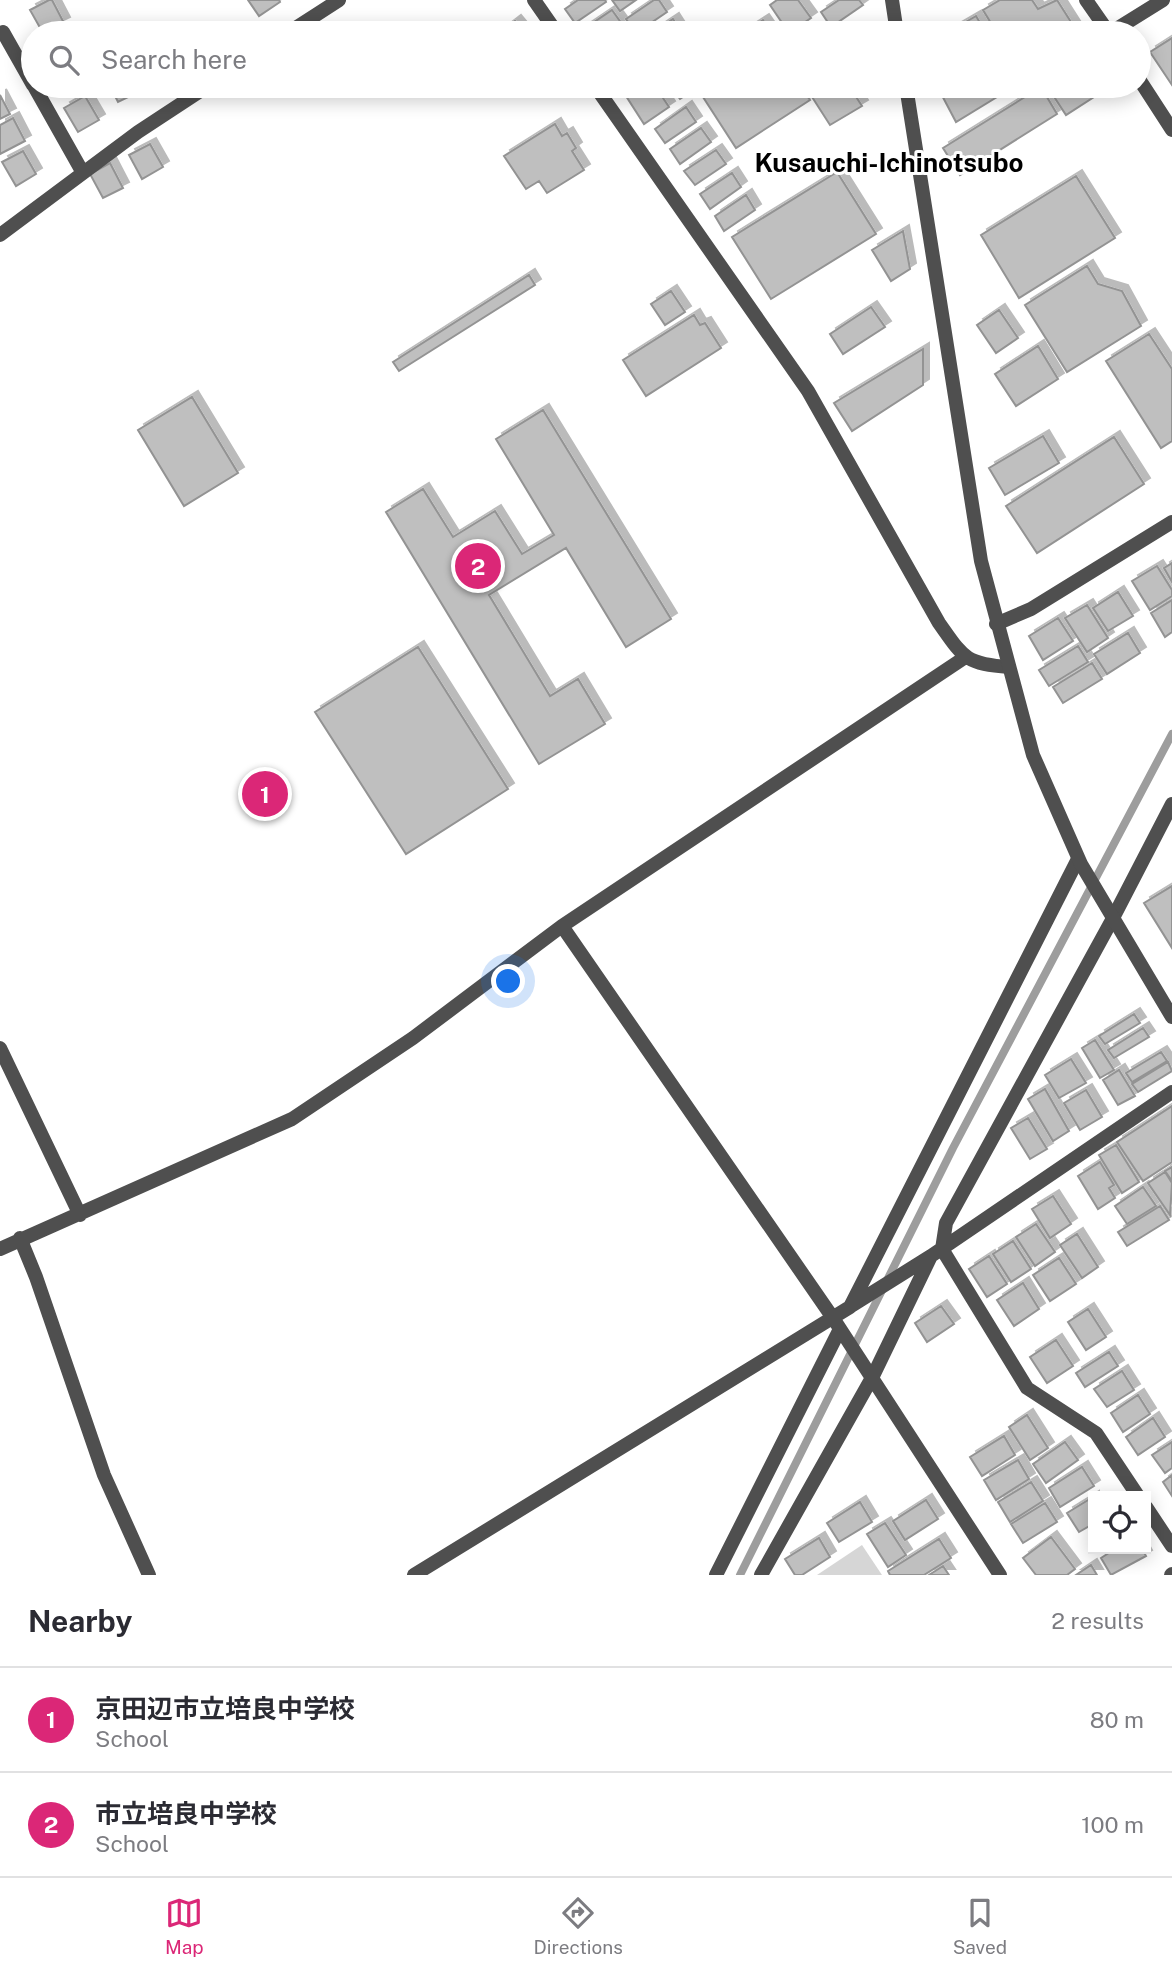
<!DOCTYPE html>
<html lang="en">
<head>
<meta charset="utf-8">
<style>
  body { margin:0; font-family:"Public Sans","Noto Sans JP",sans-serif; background:#f2f2f3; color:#2b2b33 }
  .controls { position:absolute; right:21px; bottom:21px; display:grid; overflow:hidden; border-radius:0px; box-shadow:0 4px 18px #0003 }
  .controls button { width:63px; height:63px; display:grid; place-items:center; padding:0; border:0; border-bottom:2px solid #e1e1e2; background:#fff; color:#2b2b33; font:35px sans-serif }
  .you { position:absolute; left:509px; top:982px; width:24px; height:24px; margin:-18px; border:5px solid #fff; border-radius:50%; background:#1a73e8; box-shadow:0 0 0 10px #1a73e833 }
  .badge { display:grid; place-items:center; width:46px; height:46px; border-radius:50%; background:#db2777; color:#fff; font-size:23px; font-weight:700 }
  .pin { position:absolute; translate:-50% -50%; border:4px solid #fff; box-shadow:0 2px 7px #0006 }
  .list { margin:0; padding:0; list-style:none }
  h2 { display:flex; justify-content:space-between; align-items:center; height:91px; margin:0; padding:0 28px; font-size:30px }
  h2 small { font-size:23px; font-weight:400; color:#7c7c81 }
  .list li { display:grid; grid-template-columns:46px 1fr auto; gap:21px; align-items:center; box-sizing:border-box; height:105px; padding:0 28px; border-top:2px solid #e1e1e2 }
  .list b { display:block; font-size:26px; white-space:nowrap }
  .list p { margin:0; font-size:23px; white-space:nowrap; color:#7c7c81 }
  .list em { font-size:23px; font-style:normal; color:#7c7c81 }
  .icon { flex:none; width:38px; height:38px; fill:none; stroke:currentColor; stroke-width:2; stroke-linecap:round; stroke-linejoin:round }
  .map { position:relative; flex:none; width:1172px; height:1575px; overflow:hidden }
  .search { position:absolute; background:#fff; box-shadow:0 4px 18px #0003; left:21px; right:21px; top:21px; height:77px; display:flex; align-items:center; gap:18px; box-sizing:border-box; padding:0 24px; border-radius:38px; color:#7c7c81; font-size:26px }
  .sheet { height:301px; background:#fff }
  nav { display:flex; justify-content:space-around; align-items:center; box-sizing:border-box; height:98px; border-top:2px solid #e1e1e2; background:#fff; font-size:19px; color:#7c7c81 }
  nav a { display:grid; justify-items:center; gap:4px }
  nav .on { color:#db2777 }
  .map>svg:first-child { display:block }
</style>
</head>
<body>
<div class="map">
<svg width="1172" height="1575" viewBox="0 0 1172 1575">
  <defs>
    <filter id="shadow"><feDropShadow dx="6" dy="-6" stdDeviation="0" flood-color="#0004"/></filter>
  </defs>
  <rect width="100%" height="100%" fill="#fff"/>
  <path fill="#d6d6d6" d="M862 1545 882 1575H817Z"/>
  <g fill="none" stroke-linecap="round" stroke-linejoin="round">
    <path stroke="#9d9d9d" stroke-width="8" d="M740 1575 953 1148 1172 734"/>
  </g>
  <path fill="#bfbfbf" stroke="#939393" stroke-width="2" filter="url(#shadow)" d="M49 0H52L64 23 43 33 30 10Z
    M248 0H279L280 2 259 16Z
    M578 0H605L606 2 575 23 565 9Z
    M612 0H636L620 11Z
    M654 0H659L667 12 636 33 626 19Z
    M777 0H798L811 18 789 33 770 5Z
    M839 0H859L863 5 831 27 821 12Z
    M1000 0H1032L1038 9 1057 0 1078 33H997L983 10Z
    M612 10 622 24 608 33H583L581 31Z
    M976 16 986 33H947Z
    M673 19 682 33H652Z
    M763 20 772 33H743Z
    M515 21 525 33H504L502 31Z
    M1172 38V85L1150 52Z
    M67 86H91L73 96Z
    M110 86H148L149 87 118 102Z
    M642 86H655L669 107 644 124 626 96Z
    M670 86H699L680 99Z
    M719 86H800L810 100 736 148 703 97Z
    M805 86H849L862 106 830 125Z
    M937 86H1015L956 122Z
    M1047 86H1111L1066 115Z
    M1041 87 1057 114 960 175 943 148Z
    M0 95 10 114 0 119Z
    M85 96 99 120 78 132 64 108Z
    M686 107 696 122 665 143 655 129Z
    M13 118 25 141 0 154V125Z
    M555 124 562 136 567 133 576 148 572 151 584 170 547 193 539 181 526 189 504 156Z
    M701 128 711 142 680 164 670 149Z
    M150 144 163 167 142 179 129 155Z
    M716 150 726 164 695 185 684 171Z
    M23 151 36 174 16 186 2 162Z
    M110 163 123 188 103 198 90 174Z
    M837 172 876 234 771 299 732 237Z
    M732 173 741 187 710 209 700 194Z
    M1076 176 1115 238 1019 298 981 235Z
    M746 195 755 210 724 231 715 216Z
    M903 231 910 269 891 281 872 250Z
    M1087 266 1098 284 1122 291 1141 326 1067 372 1025 305Z
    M529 275 535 285 399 371 393 362Z
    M671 291 685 312 665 325 651 304Z
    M871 307 885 327 843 354 830 334Z
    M999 310 1018 338 996 353 977 325Z
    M694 315 700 325 705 323 721 348 646 396 623 360Z
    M1149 334 1172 369V441L1161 448 1106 361Z
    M1038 346 1058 379 1016 406 995 374Z
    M923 349V385L852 431 834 403Z
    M192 397 238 473 184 506 138 430Z
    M543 410 671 619 626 647 566 548 489 595 550 696 578 679 605 724 539 764 386 512 423 489 453 537 495 511 522 554 554 535 496 439Z
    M1043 436 1059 463 1005 495 989 468Z
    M1114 437 1144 484 1037 553 1006 506Z
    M1172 563V582L1164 568Z
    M1157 566 1172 590V596L1150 610 1132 581Z
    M1118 592 1133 616 1108 631 1093 608Z
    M1172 600V632L1165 637 1151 613Z
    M1087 605 1108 638 1087 652 1065 618Z
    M1058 618 1073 641 1043 660 1029 636Z
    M1128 633 1140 653 1107 674 1094 654Z
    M1078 646 1088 662 1049 686 1039 670Z
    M418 647 508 789 406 854 315 712Z
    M1092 663 1102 679 1063 703 1053 687Z
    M1172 886V948L1144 903Z
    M1134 1014 1140 1023 1105 1044 1099 1036Z
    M1143 1028 1149 1037 1114 1058 1108 1050Z
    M1095 1040 1114 1070 1100 1078 1082 1048Z
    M1161 1052 1167 1061 1132 1082 1126 1073Z
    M1071 1059 1086 1083 1059 1098 1045 1075Z
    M1168 1062 1172 1071 1138 1092 1132 1084Z
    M1119 1070 1135 1096 1118 1105 1103 1080Z
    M1045 1089 1069 1131 1053 1141 1028 1099Z
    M1086 1090 1102 1117 1080 1130 1064 1103Z
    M1172 1106V1162L1143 1181 1117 1142Z
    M1028 1118 1047 1149 1030 1159 1011 1128Z
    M1116 1145 1139 1182 1122 1193 1099 1155Z
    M1100 1162 1114 1185 1109 1188 1115 1198 1098 1209 1078 1176Z
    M1172 1167V1181L1165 1171Z
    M1165 1172 1172 1183 1170 1215 1148 1183Z
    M1143 1187 1156 1206 1127 1224 1115 1206Z
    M1053 1196 1071 1224 1050 1238 1032 1209Z
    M1160 1206 1169 1220 1127 1246 1118 1232Z
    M1036 1224 1055 1252 1035 1266 1016 1237Z
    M1077 1234 1098 1267 1082 1278 1060 1245Z
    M1013 1241 1031 1269 1011 1282 993 1254Z
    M989 1256 1007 1284 987 1297 969 1269Z
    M1059 1258 1076 1284 1050 1301 1033 1275Z
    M1023 1283 1039 1309 1014 1326 997 1300Z
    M941 1306 954 1324 927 1342 915 1323Z
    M1088 1309 1106 1337 1086 1350 1068 1322Z
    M1056 1340 1073 1366 1047 1383 1030 1357Z
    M1109 1352 1118 1366 1085 1387 1076 1373Z
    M1122 1371 1134 1390 1107 1407 1094 1389Z
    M1138 1395 1150 1414 1123 1432 1111 1413Z
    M1027 1415 1048 1448 1030 1460 1009 1427Z
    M1153 1418 1165 1437 1138 1455 1126 1437Z
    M1004 1436 1015 1455 982 1476 970 1457Z
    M1065 1442 1078 1460 1046 1483 1033 1464Z
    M1172 1442V1468L1165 1473 1152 1455Z
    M1018 1460 1029 1479 996 1500 984 1480Z
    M1082 1467 1094 1486 1060 1507 1049 1488Z
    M1172 1475V1496L1163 1482Z
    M1031 1482 1043 1501 1010 1522 998 1502Z
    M1093 1497V1524L1079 1532 1067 1513Z
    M926 1500 938 1519 905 1540 893 1521Z
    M860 1502 872 1522 839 1542 827 1523Z
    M1045 1503 1057 1522 1023 1543 1011 1524Z
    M885 1523 906 1555 888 1567 867 1534Z
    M1051 1537 1075 1569 1067 1575H1036L1023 1558Z
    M819 1538 830 1557 802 1575H795L785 1559Z
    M939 1539 951 1558 924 1575H890L888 1571Z
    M1115 1549H1142L1146 1556 1111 1575 1101 1558Z
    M1091 1565 1097 1575H1076Z
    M943 1566 949 1575H929Z"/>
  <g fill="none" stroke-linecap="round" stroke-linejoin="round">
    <path stroke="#4f4f4f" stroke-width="14" d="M534 0 557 33
      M1086 0 1109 33
      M3 32 33 85
      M288 33 339 0
      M1110 33 1163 0
      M1139 79 1172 130
      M34 86 83 173
      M595 86 808 391 939 623C963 657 965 664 1009 667
      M0 235 138 132 208 86
      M996 624 1031 609 1172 522
      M562 926 833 1318 1000 1575
      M0 1048 80 1215
      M20 1238 36 1277 104 1475 149 1575
      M0 1249 292 1119 413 1038 562 926 964 658
      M851 1306 931 1256 1172 1092
      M1138 1496 1096 1433 1027 1388 942 1249 946 1223 1112 920 1172 804
      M1146 1507 1172 1546
      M414 1575 850 1307 1078 859
      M716 1575 840 1329
      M761 1575 873 1376 931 1256
      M1171 1575 1172 1574"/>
    <path stroke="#4f4f4f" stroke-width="14" d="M892 0 897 33
      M906 86 981 561 1033 755 1081 864 1172 1017"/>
  </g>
  <g text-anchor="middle" stroke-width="6" stroke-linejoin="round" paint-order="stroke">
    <g font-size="26" font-weight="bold" fill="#000" stroke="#fff">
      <text x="889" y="172">Kusauchi-Ichinotsubo</text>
    </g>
  </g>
</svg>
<div class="controls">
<button><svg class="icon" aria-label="locate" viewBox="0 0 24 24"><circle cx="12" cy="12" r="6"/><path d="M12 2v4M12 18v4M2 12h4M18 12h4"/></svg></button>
</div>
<div class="you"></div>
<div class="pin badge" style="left:265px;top:794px">1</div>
<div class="pin badge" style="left:478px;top:566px">2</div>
<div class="search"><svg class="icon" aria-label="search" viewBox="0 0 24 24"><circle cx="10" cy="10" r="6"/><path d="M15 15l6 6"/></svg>Search here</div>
</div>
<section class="sheet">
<h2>Nearby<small>2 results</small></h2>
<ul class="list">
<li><span class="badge">1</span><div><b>京田辺市立培良中学校</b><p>School</p></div><em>80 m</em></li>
<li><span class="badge">2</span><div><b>市立培良中学校</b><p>School</p></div><em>100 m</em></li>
</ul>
</section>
<nav>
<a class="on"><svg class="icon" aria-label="map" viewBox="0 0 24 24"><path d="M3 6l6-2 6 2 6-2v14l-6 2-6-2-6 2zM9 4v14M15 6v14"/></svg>Map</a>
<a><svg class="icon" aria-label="directions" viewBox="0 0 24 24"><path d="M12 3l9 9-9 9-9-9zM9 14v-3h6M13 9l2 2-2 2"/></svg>Directions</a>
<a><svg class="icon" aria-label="saved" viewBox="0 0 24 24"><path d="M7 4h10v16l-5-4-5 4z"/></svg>Saved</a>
</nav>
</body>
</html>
